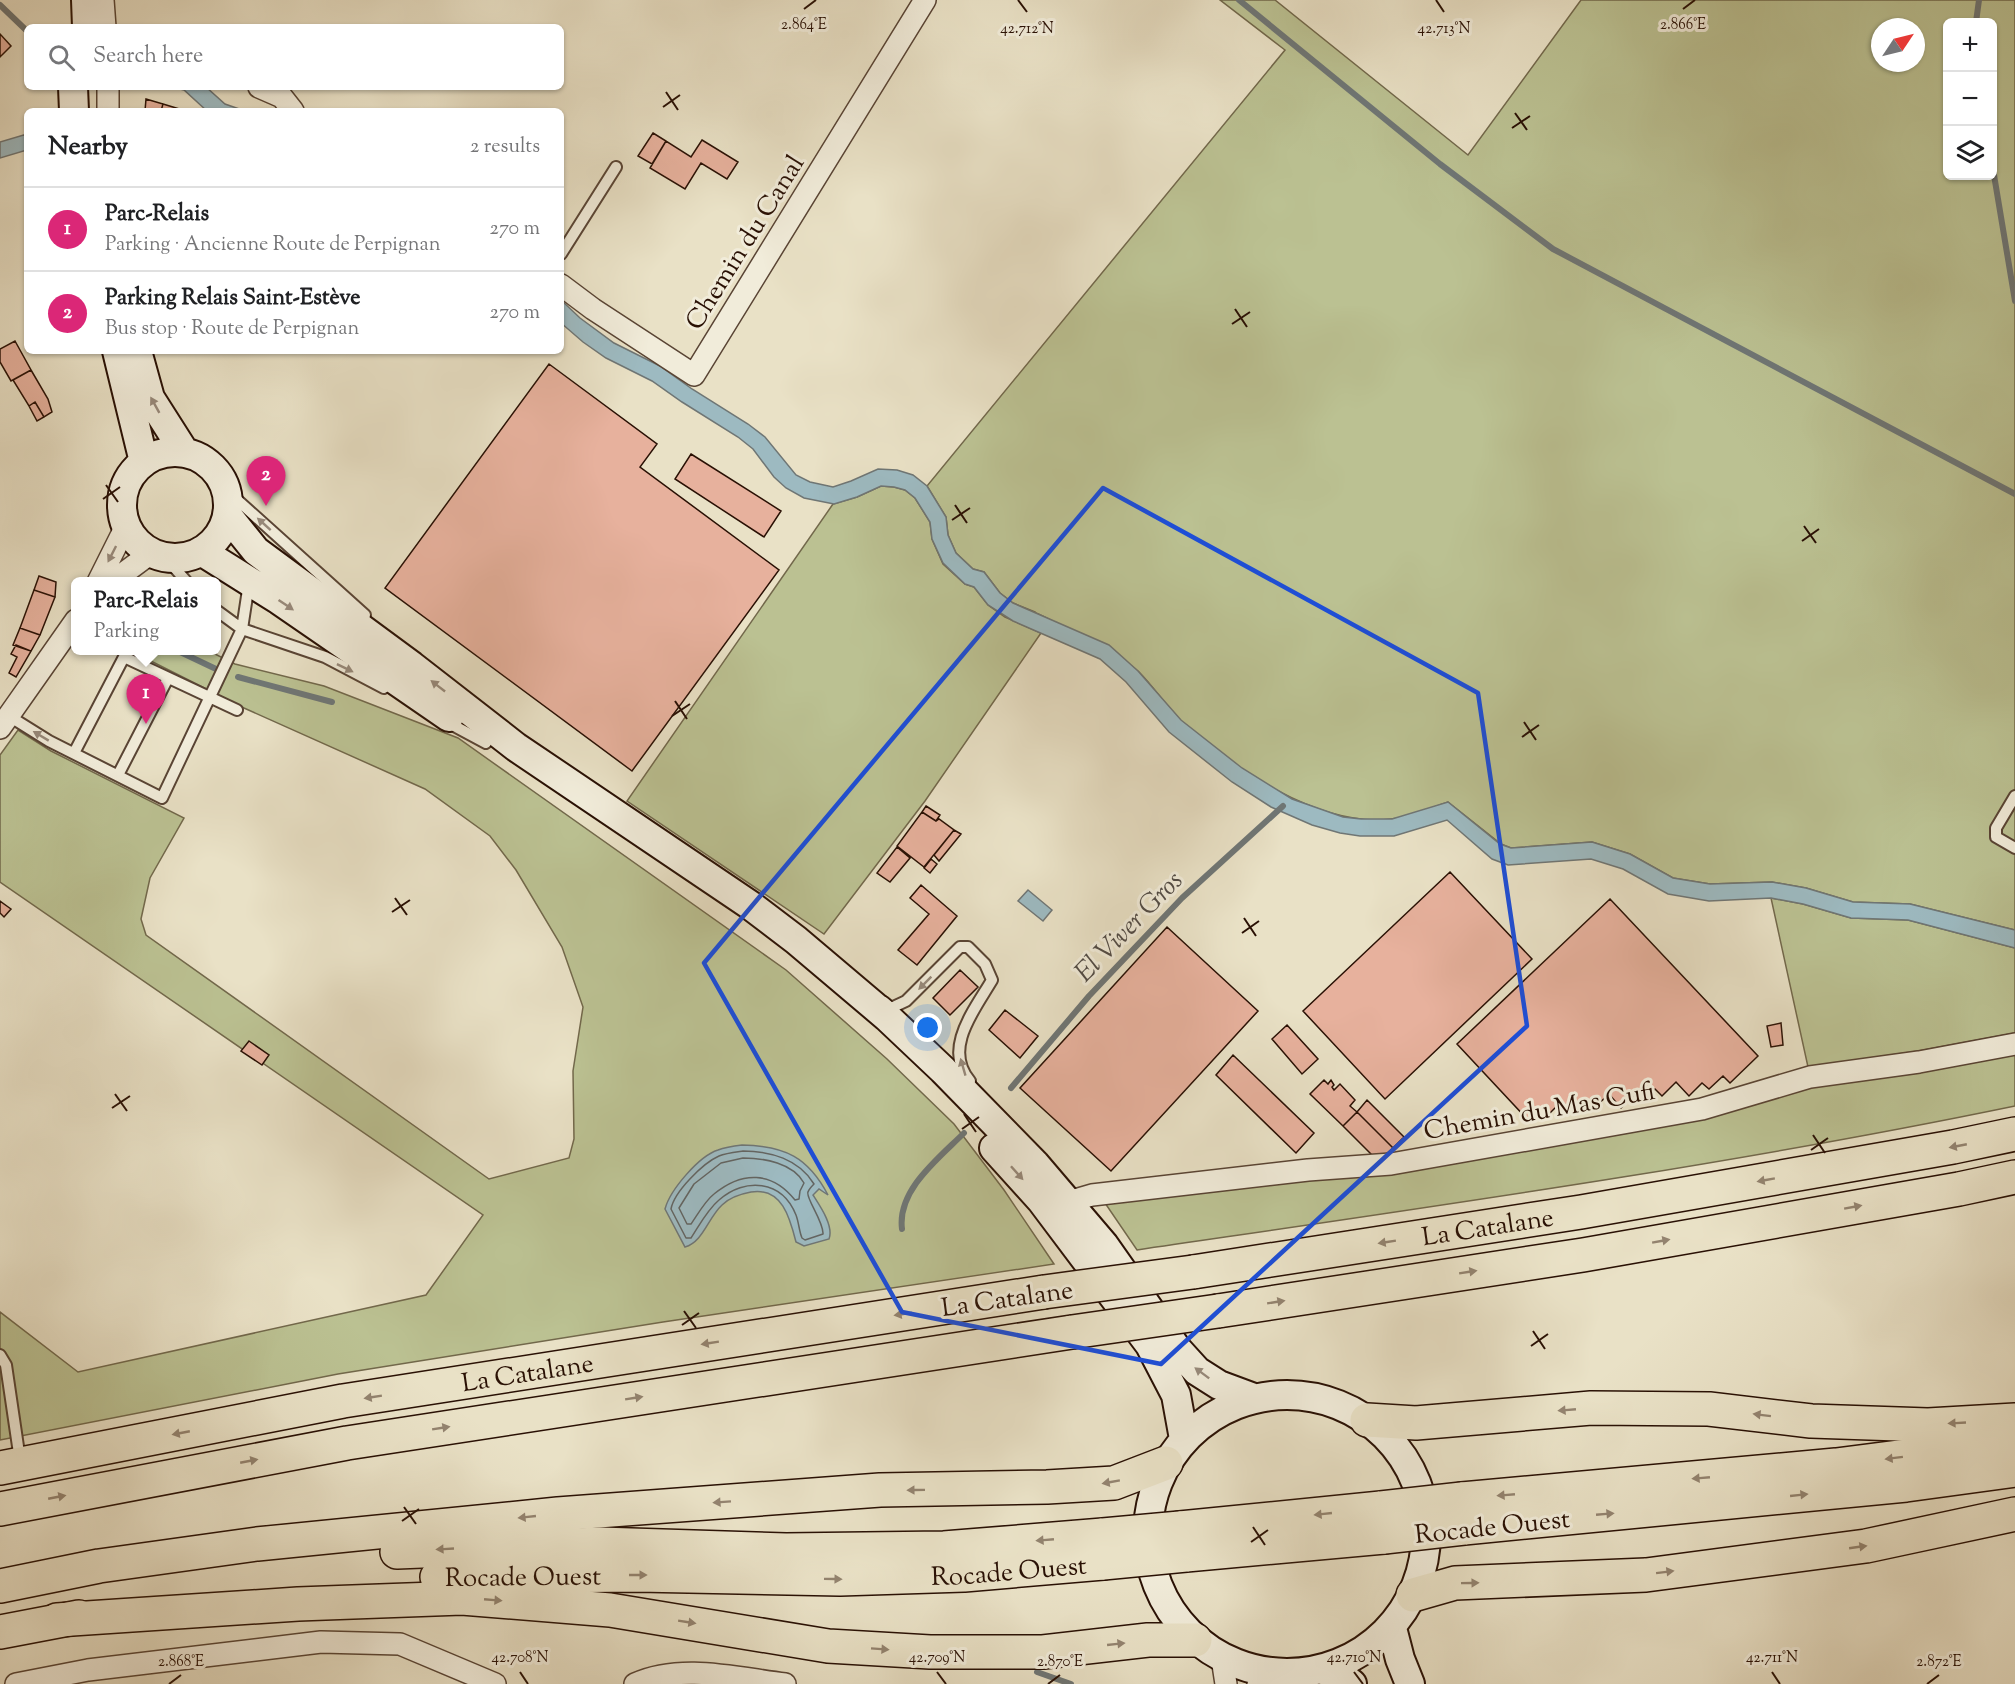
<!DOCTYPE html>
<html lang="en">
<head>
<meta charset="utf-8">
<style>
  body { margin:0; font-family:"Sorts Mill Goudy",serif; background:#f2f2f2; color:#202124 }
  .controls { position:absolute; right:18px; top:18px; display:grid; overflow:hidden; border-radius:9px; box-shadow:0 2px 4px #0004 }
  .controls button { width:54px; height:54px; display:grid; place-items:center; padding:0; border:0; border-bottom:2px solid #e0e0e0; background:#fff; color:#202124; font:30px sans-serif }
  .compass { position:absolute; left:1871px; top:18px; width:54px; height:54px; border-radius:50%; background:#fff; box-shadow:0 2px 4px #0004; rotate:55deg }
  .you { position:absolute; left:928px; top:1028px; width:21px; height:21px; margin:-15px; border:4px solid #fff; border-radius:50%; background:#1a73e8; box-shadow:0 0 0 9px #1a73e833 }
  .badge { display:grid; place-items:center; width:39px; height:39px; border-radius:50%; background:#db2777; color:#fff; font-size:20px; font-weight:700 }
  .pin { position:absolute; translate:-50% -50px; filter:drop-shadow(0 2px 3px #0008) }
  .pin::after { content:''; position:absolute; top:32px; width:21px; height:18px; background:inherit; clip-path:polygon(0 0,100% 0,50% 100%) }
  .popup { position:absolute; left:71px; top:577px; width:150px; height:78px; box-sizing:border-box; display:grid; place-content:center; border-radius:9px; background:#fff; filter:drop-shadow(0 2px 4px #0005); font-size:20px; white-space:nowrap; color:#757577 }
  .popup b { font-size:22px; color:#202124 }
  .popup::after { content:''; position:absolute; left:50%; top:100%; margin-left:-12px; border:12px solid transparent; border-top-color:#fff }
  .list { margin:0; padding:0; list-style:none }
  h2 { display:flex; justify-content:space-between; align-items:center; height:78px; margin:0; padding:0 24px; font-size:26px }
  h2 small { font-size:20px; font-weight:400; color:#757577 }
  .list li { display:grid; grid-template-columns:39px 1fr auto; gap:18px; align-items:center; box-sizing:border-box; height:84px; padding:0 24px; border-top:2px solid #e0e0e0 }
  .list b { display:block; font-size:22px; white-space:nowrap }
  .list p { margin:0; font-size:20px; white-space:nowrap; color:#757577 }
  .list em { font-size:20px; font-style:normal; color:#757577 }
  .icon { flex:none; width:33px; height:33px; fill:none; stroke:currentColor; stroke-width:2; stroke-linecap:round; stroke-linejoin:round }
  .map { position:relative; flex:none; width:2015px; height:1684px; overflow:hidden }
  .search { position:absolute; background:#fff; box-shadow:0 2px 4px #0004; left:24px; top:24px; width:540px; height:66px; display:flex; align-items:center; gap:15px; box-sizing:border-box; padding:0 21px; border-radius:9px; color:#757577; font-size:22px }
  .panel { position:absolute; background:#fff; box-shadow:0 2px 4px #0004; left:24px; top:108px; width:540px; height:246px; border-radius:9px }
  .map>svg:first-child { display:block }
</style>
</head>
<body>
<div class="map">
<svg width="2015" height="1684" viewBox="0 0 2015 1684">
  <rect width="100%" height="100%" fill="#e9e1c6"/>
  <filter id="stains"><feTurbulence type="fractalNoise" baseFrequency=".00333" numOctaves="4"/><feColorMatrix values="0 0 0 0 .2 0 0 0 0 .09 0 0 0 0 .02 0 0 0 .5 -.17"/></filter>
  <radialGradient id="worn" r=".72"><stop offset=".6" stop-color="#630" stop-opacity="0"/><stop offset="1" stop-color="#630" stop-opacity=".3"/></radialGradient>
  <path fill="#bbc192" stroke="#72684b" stroke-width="1.5" fill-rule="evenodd" d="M1220 0H1275L1468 155 1581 0H2015V930L1910 904 1853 902 1806 888 1772 882 1710 884 1673 878 1630 854 1592 842 1511 848 1501 844 1448 802C1430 808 1410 817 1391 819 1320 828 1231 768 1181 721 1166 706 1154 687 1139 672 1131 664 1118 659 1108 653 1084 639 1061 624 1036 613L1034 615 1035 612 1013 603 1000 593 984 572 973 569 956 553 948 535 946 517 927 486 1285 50ZM1948 22H1992V176H1948ZM1880 27H1916V63H1880Z
    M881 486 894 487 905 490 915 498 930 522 932 539 943 564 965 584 974 587 988 605 1005 617 1041 633 925 801 824 934 627 801 833 504 857 497Z
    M129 650 209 651 235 664 324 686 458 738 786 970 887 1059 954 1124 1004 1190 1054 1264 663 1322 338 1374 0 1440V1312L78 1372 426 1295 483 1215 0 882V755L18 730 51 751 184 818 150 878 141 919 146 935 489 1179 569 1158 574 1139 573 1071 583 1007 562 947 516 870 490 836 425 789 244 708Z
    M1771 898 1803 904 1851 918 1908 920 2015 948V1033L1918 1051 1808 1067Z
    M2015 1053V1106C1725 1166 1430 1207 1137 1250L1105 1203Z"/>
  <path fill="#9dbac1" stroke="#6f7675" stroke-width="1.5" d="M172 87H206L225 104 245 111H207L184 90Z
    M27 134V150L0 158V142Z
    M561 300 580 318 614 343 660 366 692 389 748 424 765 437 796 475 810 482 833 487 851 481 878 469 897 470 913 475 927 486 946 517 948 535 956 553 973 569 984 572 1000 593 1013 603 1109 645 1138 671 1181 720 1242 768 1292 799 1343 817 1361 819H1392L1448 802 1500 844 1511 848 1592 842 1630 854 1673 878 1710 884 1772 882 1806 888 1853 902 1910 904 2015 930V948L1908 920 1851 918 1803 904 1771 898 1709 901 1668 894 1623 869 1591 859 1508 865 1492 859 1447 820 1394 836H1360L1340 833 1312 825 1271 807 1232 782 1169 732 1126 682 1100 659 1013 621 988 605 974 587 965 584 943 563 932 539 930 522 915 498 905 490 894 487 881 486 857 497 834 504 804 498 786 488 774 477 753 449 738 437 682 402 652 381 606 358 583 342 561 323Z
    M1028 890 1052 910 1043 921 1018 901Z
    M742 1145C785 1146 808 1157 828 1195L819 1189 813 1195C820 1206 834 1226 829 1239L804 1246 796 1242C790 1218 782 1187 751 1192 740 1194 730 1197 722 1205 708 1218 703 1242 685 1247L665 1209C670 1190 699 1156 718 1150 726 1147 734 1146 742 1145Z"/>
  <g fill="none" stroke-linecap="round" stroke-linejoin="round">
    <path stroke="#636562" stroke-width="1.5" d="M743 1151C770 1151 799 1159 814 1184 812 1186 809 1189 808 1192 805 1197 824 1222 823 1234L805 1240 802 1238C799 1231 799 1223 796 1215 782 1180 745 1177 719 1200 707 1210 699 1226 691 1238H686L671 1209C674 1192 703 1163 719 1156 726 1153 736 1152 743 1151Z
      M743 1158C764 1158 793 1163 804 1183L800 1191 799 1199 795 1200C772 1171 742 1171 714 1194 705 1201 698 1214 691 1224H687L679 1208 694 1184 721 1163Z"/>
    <path stroke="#6f7675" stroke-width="6" d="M1239 0 1440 164 1553 249 2015 494
      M0 5 27 31
      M1976 22 1979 0
      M1992 163 2015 301
      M176 650 216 669
      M238 677 332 702
      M1011 1088 1089 996 1182 898 1283 806
      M902 1229C897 1190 939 1158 964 1133
      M1037 1672 1071 1684"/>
  </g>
  <path fill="#e7b19d" stroke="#291004" stroke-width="1.5" d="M0 34 11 46 0 57Z
    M146 99 163 104 161 111H145Z
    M163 104 186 111H161Z
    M653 133 666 141 652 164 638 156Z
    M702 140 738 162 727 179 701 163 685 189 650 168 666 141 691 157Z
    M15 341 31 370 11 381 0 362V349Z
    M549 364 657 444 640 467 779 570 632 771 385 588Z
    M31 370 48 399 52 412 44 417 35 402 29 406 13 380Z
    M35 402 44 417 37 421 29 406Z
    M691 454 781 511 764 537 675 479Z
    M39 576 56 582 55 597 34 590Z
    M34 590 55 597 40 635 20 628Z
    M20 628 40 635 31 651 13 645Z
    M16 645 31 651 16 677 9 673 17 657 11 654Z
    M926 806 940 815 936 821 922 812Z
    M922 812 936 821 939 819 954 830 924 867 897 846Z
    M954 830 961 834 939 861 934 855Z
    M897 847 910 858 890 882 877 873Z
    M931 859 937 864 930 873 924 868Z
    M1450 872 1532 959 1385 1099 1303 1011Z
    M921 885 957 916 917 965 898 950 929 914 910 898Z
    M1610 899 1758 1056 1730 1083 1723 1076 1709 1089 1702 1083 1689 1096 1676 1082 1662 1096 1655 1089 1641 1102 1635 1095 1621 1108 1609 1094 1594 1108 1588 1101 1574 1115 1562 1101 1548 1115 1541 1107 1528 1120 1457 1044Z
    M0 901 11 909 4 917 0 913Z
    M1167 927 1258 1011 1111 1171 1020 1088Z
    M960 970 978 987 950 1015 933 998Z
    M1005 1010 1038 1036 1020 1058 989 1030Z
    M1781 1023 1783 1045 1771 1047 1767 1026Z
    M1287 1025 1318 1059 1302 1074 1272 1039Z
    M249 1041 269 1055 262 1065 241 1051Z
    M1233 1055 1314 1133 1296 1153 1216 1075Z
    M1324 1080 1328 1084 1331 1080 1334 1085 1332 1087 1334 1090 1340 1084 1355 1100 1350 1106 1357 1112 1343 1126 1310 1094Z
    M1367 1100 1404 1137 1393 1148 1357 1112Z
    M1357 1112 1393 1148 1378 1161 1343 1126Z"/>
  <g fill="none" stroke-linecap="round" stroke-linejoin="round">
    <defs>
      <path id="service" d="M561 254 616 167
        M225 489 365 615
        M165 557 187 582
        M216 610 242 629 325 657 384 688
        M9 716 49 741 162 798 242 629 249 583
        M445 721 486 743
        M74 753 124 657 237 710
        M118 775 168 678
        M2015 796 1996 828V837L2015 848
        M884 1002 891 1008 906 1001 960 947H968L985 964 992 980C975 1009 942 1049 970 1081
        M0 1355 6 1365 20 1460"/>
      <path id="minor" d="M103 0 105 27
        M259 87 282 97 293 111
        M108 111V87
        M561 285 593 309 694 375 925 0
        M98 582 126 526
        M112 582 151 553
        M0 728 76 620
        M1068 1202 1092 1195 1308 1170 1391 1164 1702 1109 1810 1077 1919 1062 2015 1044
        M1222 1658 1226 1684
        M16 1684 88 1670 321 1642 400 1644 495 1684
        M635 1684C681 1663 736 1678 785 1684
        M1258 1684 1268 1673"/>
      <path id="secondary" d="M86 0 87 27
        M73 87 74 111
        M117 351 144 462
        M137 351 150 398 185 453
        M122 505a53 53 0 1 1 106 0a53 53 0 1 1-106 0Z
        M227 515 256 551 412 666 516 747 750 905 796 940 887 1017 943 1070 1035 1164 1104 1245 1177 1349 1197 1371 1219 1385 1254 1398
        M201 551 279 600 449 717
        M994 1148 1041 1200 1150 1345 1176 1395 1184 1439
        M1148 1534a139 139 0 1 1 278 0a139 139 0 1 1-278 0Z
        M1392 1628 1400 1659 1410 1684
        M1323 1670 1343 1677 1352 1684"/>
      <g id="trunk">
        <path d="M1367 1420 1416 1423 1591 1408 1709 1409 1811 1421 1928 1425 2015 1420"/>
        <path d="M1462 1499 1836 1465 2015 1442"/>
        <path d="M1180 1528 1381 1508"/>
        <path d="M1464 1528 1906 1485 2015 1470"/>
        <path d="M397 1552 600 1544 786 1550 944 1548 1103 1535"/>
        <path d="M1186 1555 1384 1537"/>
        <path id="s1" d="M437 1577 638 1575 840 1579 964 1575 1103 1563"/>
        <path d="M0 1586 99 1566 257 1544 558 1514 880 1490 1047 1487 1114 1483 1166 1463"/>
        <path d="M1413 1595 1455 1583 1646 1575 1866 1546 2015 1514"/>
        <path d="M57 1620 298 1604 462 1598 610 1610 828 1646 930 1652H1043L1148 1640H1195"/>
        <path d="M0 1632 79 1617"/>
      </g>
      <g id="motorway">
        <path id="s2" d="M1193 1272 1581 1212 1953 1147 2015 1134"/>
        <path d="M1218 1311 1583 1255 1959 1189 2015 1177"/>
        <path id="s3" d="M0 1468 343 1401 1044 1292"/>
        <path d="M0 1509 347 1443 1072 1332"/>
      </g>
    </defs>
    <use href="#service" stroke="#594434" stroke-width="14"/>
    <use href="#minor" stroke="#594434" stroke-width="24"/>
    <use href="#secondary" stroke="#291004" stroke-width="32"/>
    <use href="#trunk" stroke="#291004" stroke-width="36"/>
    <use href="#motorway" stroke="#291004" stroke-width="36"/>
    <use href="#service" stroke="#f1ecda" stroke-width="10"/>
    <use href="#minor" stroke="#f1ecda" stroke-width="21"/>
    <use href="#secondary" stroke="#f1ecda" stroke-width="28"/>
    <use href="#trunk" stroke="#e9e1c6" stroke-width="33"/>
    <use href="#motorway" stroke="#e9e1c6" stroke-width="33"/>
    <defs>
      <path id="trunk-bridge" d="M1381 1508 1462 1499
        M1103 1535 1180 1528
        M1384 1537 1464 1528
        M1103 1563 1186 1555"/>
      <path id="motorway-bridge" d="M1044 1292 1193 1272
        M1072 1332 1218 1311"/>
    </defs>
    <use href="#trunk-bridge" stroke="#291004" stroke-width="36" stroke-linecap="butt"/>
    <use href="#motorway-bridge" stroke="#291004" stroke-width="36" stroke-linecap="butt"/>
    <use href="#trunk-bridge" stroke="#e9e1c6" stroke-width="33"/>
    <use href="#motorway-bridge" stroke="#e9e1c6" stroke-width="33"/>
  </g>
  <defs><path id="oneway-solid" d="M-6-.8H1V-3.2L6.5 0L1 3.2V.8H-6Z" transform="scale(1.5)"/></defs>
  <g fill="#97897a">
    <use href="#oneway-solid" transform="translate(155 405) rotate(-119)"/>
    <use href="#oneway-solid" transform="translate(264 524) rotate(-138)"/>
    <use href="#oneway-solid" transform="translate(112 554) rotate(117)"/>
    <use href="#oneway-solid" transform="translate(286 605) rotate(34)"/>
    <use href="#oneway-solid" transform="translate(345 668) rotate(26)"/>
    <use href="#oneway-solid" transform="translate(438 686) rotate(-142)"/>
    <use href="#oneway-solid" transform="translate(41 736) rotate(-149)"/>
    <use href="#oneway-solid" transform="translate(925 983) rotate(135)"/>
    <use href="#oneway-solid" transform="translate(963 1067) rotate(-106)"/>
    <use href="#oneway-solid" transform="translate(1017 1173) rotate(48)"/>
    <use href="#oneway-solid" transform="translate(1202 1373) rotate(-143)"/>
  </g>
  <g fill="#93836f">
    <use href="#oneway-solid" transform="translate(1958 1146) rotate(169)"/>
    <use href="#oneway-solid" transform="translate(1766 1180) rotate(170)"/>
    <use href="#oneway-solid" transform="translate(1853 1207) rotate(-10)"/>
    <use href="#oneway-solid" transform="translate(1661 1241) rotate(-10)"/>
    <use href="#oneway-solid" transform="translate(1387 1242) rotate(171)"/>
    <use href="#oneway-solid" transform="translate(1468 1272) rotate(-9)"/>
    <use href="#oneway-solid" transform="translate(1276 1302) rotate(-9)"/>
    <use href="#oneway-solid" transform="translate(903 1314) rotate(171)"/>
    <use href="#oneway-solid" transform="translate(710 1343) rotate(171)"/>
    <use href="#oneway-solid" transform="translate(373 1397) rotate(171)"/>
    <use href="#oneway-solid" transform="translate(634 1398) rotate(-9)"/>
    <use href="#oneway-solid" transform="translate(1567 1410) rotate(175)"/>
    <use href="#oneway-solid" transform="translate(1762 1415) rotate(-173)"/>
    <use href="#oneway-solid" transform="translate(1957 1423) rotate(177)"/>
    <use href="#oneway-solid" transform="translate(441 1428) rotate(-9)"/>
    <use href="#oneway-solid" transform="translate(181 1433) rotate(169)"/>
    <use href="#oneway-solid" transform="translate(1894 1458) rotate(173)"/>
    <use href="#oneway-solid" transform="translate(249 1461) rotate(-11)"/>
    <use href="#oneway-solid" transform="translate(1701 1478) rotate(175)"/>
    <use href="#oneway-solid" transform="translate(1111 1482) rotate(170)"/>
    <use href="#oneway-solid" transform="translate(916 1490) rotate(179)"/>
    <use href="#oneway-solid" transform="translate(1506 1495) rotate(175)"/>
    <use href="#oneway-solid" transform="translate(1799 1495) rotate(-6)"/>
    <use href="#oneway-solid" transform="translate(57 1497) rotate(-11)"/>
    <use href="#oneway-solid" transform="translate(722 1502) rotate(176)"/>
    <use href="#oneway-solid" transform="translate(1323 1514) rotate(174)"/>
    <use href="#oneway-solid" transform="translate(1605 1514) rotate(-5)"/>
    <use href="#oneway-solid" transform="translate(527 1517) rotate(174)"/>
    <use href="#oneway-solid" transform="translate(1045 1540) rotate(175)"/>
    <use href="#oneway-solid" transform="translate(1858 1547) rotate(-8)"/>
    <use href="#oneway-solid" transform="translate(445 1549) rotate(177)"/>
    <use href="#oneway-solid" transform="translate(1665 1572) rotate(-7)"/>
    <use href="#oneway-solid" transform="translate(638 1575)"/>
    <use href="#oneway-solid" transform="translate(833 1579) rotate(1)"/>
    <use href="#oneway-solid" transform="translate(1470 1583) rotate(-1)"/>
    <use href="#oneway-solid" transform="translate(493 1600) rotate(5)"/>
    <use href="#oneway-solid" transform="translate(687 1622) rotate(9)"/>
    <use href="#oneway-solid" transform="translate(1116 1644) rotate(-6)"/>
    <use href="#oneway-solid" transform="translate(880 1649) rotate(4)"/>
  </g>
  <path fill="none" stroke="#1d4ed8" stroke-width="4.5" stroke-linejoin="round" d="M1103 488 1478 693 1527 1026 1161 1364 902 1312 704 963Z"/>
  <path fill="none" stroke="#291004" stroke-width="2" d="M1018 0 1027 12M1436 0 1444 12M804 9 816 0M1683 9 1695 0M666 92 678 110M663 107 680 95M1515 113 1527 130M1512 128 1530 116M1235 309 1247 327M1232 324 1250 312M106 485 118 502M103 499 120 487M955 505 967 523M952 520 970 508M1804 526 1816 543M1802 541 1819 529M675 701 687 719M672 716 690 704M1524 722 1536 740M1522 737 1539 725M395 898 407 915M392 912 410 900M1244 918 1256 936M1242 933 1259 921M115 1094 127 1111M112 1108 130 1096M964 1114 976 1132M962 1129 979 1117M1813 1135 1825 1153M1811 1150 1828 1138M684 1311 696 1328M682 1325 699 1313M1533 1331 1545 1349M1531 1346 1548 1334M404 1507 416 1524M402 1521 419 1509M1253 1527 1265 1545M1251 1542 1268 1530M520 1672 528 1684M937 1672 946 1684M1354 1672 1363 1684M1772 1672 1780 1684M169 1684 181 1675M1048 1684 1060 1675M1927 1684 1939 1675"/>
  <g text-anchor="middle" stroke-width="6" stroke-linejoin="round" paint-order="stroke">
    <g font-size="26" fill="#291004" stroke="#f1ecda">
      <text transform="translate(744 242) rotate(-58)" y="9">Chemin du Canal</text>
      <text transform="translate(1539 1110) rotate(-10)" y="9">Chemin du Mas Cufi</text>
      <text dy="9" stroke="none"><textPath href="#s2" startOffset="298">La Catalane</textPath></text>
      <text transform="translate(1007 1298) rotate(-8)" y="9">La Catalane</text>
      <text dy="9" stroke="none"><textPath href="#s3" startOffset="536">La Catalane</textPath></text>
      <text transform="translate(1492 1526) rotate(-6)" y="9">Rocade Ouest</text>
      <text dy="9" stroke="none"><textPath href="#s1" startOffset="572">Rocade Ouest</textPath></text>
      <text dy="9" stroke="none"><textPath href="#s1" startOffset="86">Rocade Ouest</textPath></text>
    </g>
    <g font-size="27" font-style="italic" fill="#524c46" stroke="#f1ecda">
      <text transform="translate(1128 926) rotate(-46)" y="9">El Viver Gros</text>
    </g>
  </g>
  <g font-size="15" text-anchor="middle" fill="#291004" stroke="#f1ecda" stroke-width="6" stroke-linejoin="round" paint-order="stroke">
    <text x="804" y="29">2.864°E</text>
    <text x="1683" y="29">2.866°E</text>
    <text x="1027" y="33">42.712°N</text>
    <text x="1444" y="33">42.713°N</text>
    <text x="520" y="1662">42.708°N</text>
    <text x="937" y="1662">42.709°N</text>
    <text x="1354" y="1662">42.710°N</text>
    <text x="1772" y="1662">42.711°N</text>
    <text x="181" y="1666">2.868°E</text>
    <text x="1060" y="1666">2.870°E</text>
    <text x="1939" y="1666">2.872°E</text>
  </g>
  <rect width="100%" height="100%" filter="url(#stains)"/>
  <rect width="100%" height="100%" fill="url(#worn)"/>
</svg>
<div class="controls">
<button>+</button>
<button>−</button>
<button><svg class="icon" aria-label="layers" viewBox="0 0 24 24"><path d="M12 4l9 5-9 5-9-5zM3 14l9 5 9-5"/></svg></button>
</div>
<svg class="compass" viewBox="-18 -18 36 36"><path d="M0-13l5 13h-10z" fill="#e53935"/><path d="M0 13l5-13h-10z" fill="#757577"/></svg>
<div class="you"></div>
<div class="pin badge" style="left:146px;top:724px">1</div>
<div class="popup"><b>Parc-Relais</b>Parking</div>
<div class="pin badge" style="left:266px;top:506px">2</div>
<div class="search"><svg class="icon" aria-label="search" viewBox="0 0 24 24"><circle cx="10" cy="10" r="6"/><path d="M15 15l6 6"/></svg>Search here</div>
<section class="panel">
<h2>Nearby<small>2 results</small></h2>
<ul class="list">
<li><span class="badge">1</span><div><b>Parc-Relais</b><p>Parking · Ancienne Route de Perpignan</p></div><em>270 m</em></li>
<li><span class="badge">2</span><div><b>Parking Relais Saint-Estève</b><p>Bus stop · Route de Perpignan</p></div><em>270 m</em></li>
</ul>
</section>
</div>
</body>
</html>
